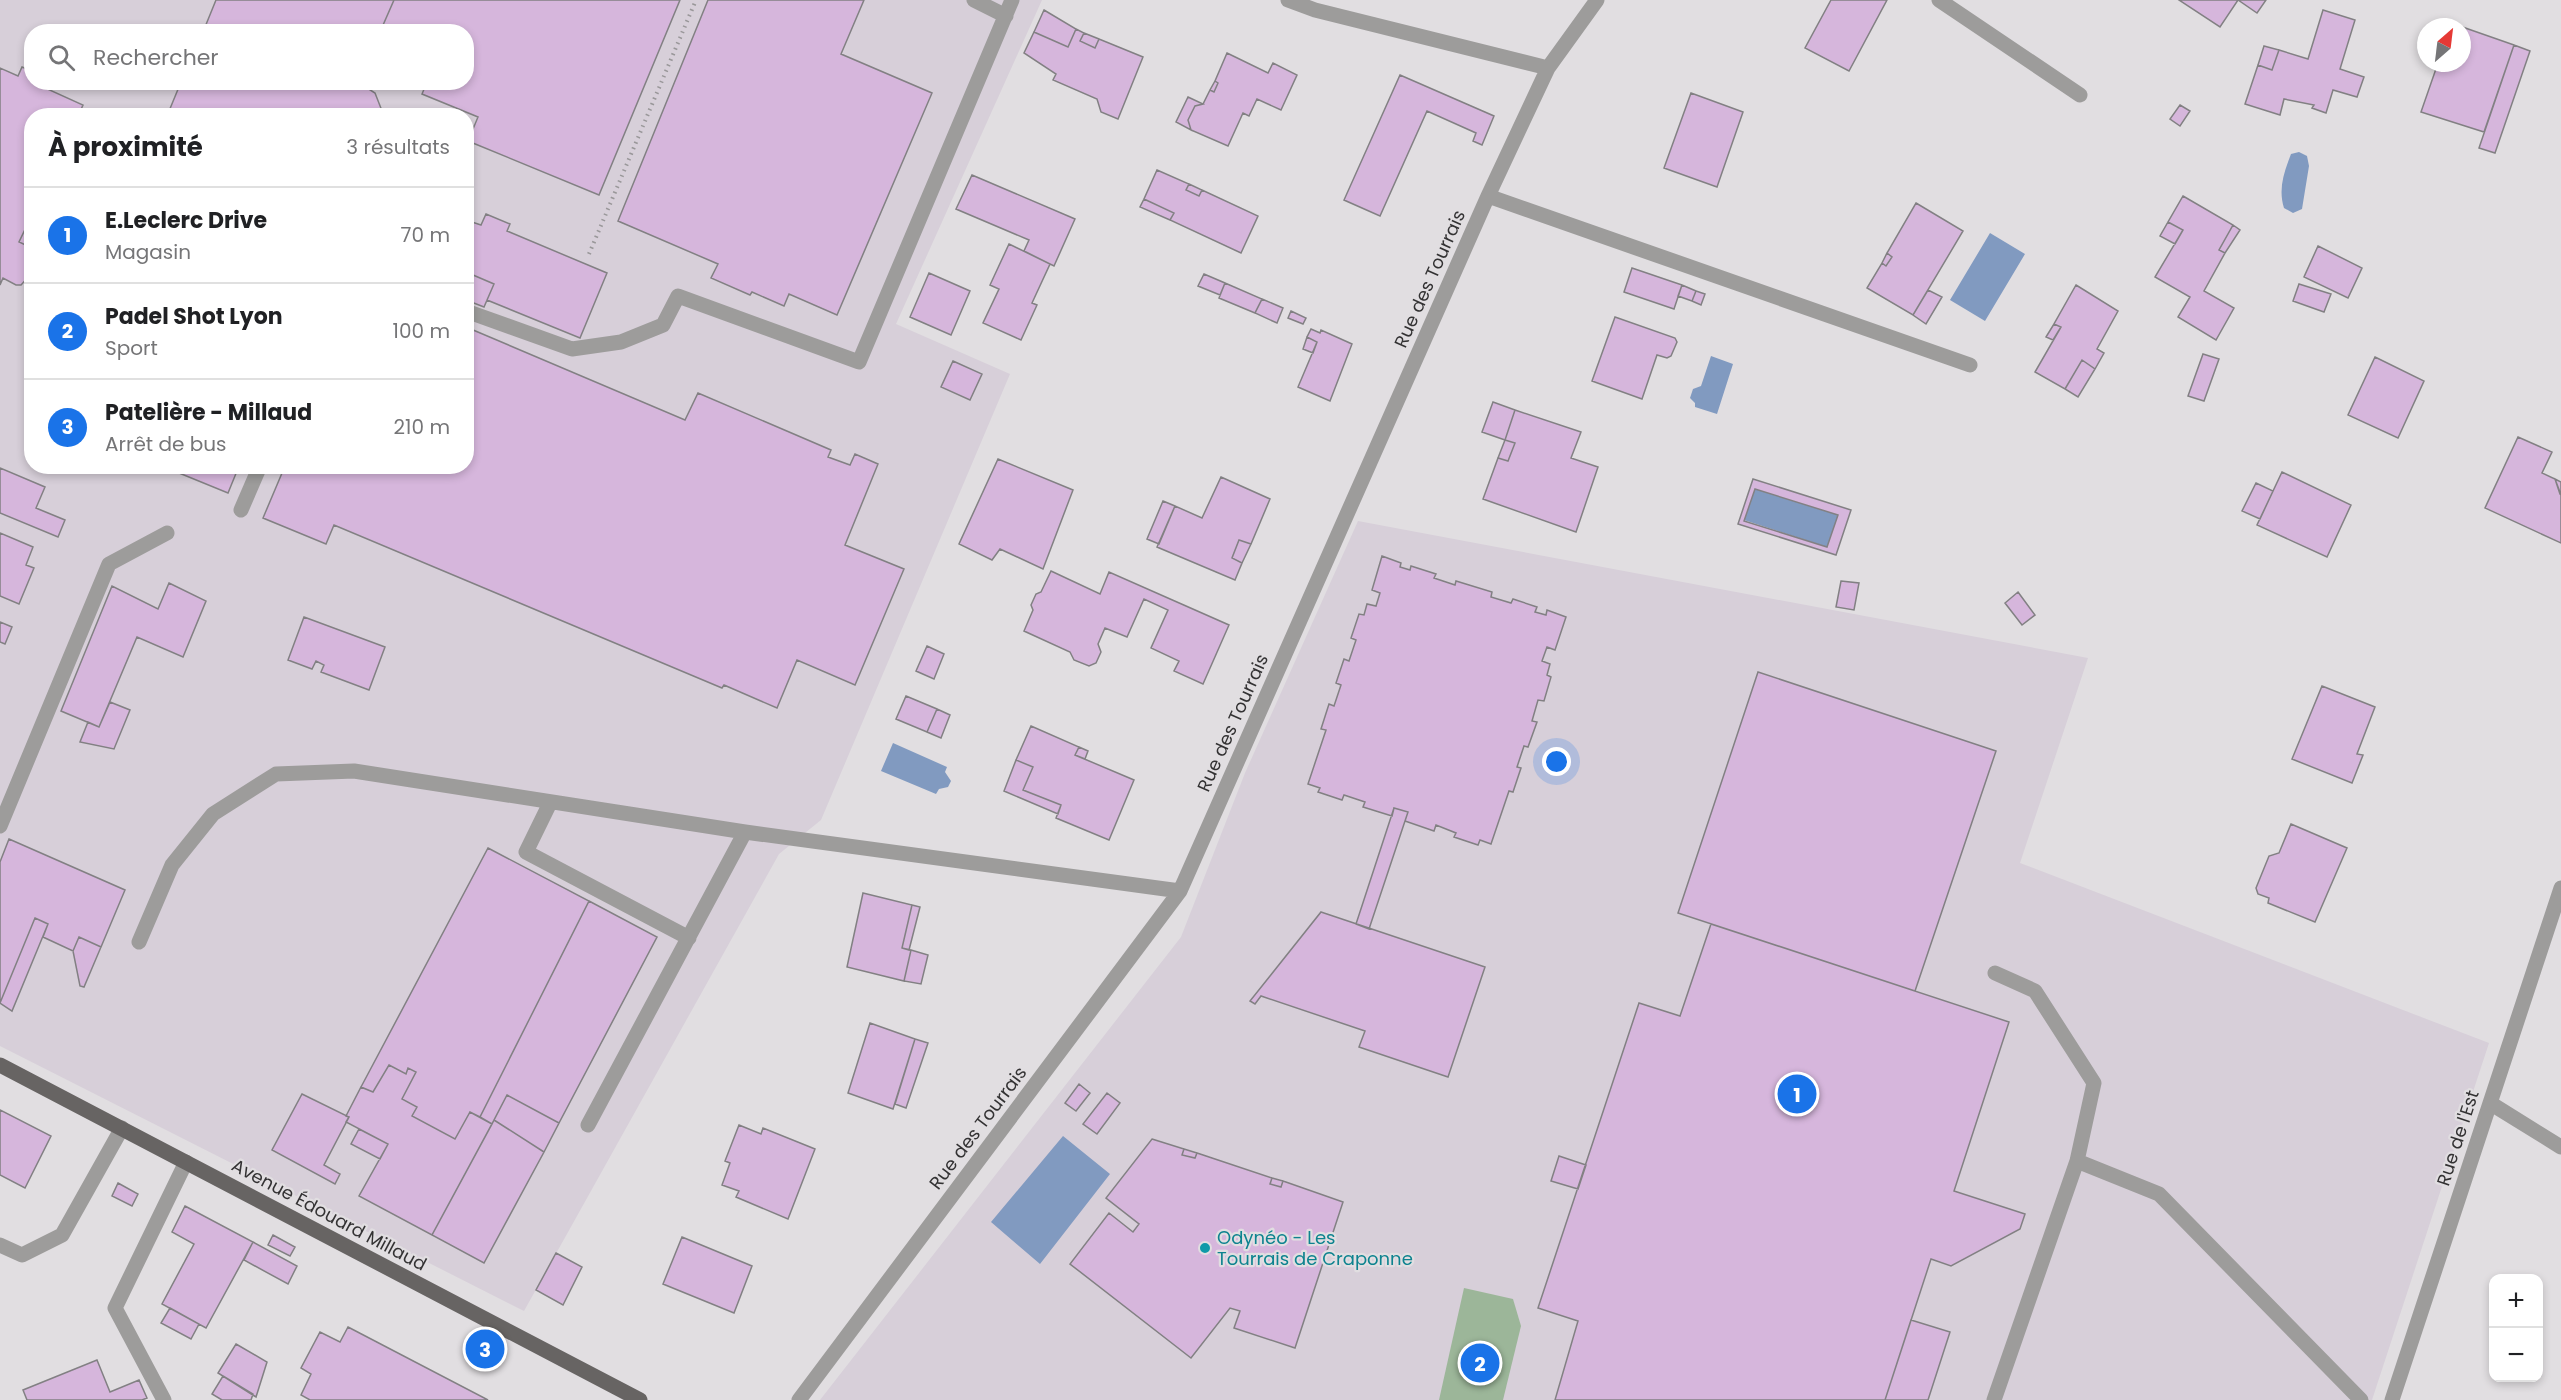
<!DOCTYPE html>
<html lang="fr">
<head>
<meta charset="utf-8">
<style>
  body { margin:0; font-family:Poppins,sans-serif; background:#f2f2f2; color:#202124 }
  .controls { position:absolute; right:18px; bottom:18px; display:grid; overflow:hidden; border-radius:12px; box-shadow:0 3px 9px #0003 }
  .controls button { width:54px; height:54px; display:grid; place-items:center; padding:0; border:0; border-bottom:2px solid #e0e0e0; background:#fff; color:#202124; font:30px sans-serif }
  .compass { position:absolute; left:2417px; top:18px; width:54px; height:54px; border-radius:50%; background:#fff; box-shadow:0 3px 9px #0003; rotate:28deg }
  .you { position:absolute; left:1557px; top:762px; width:21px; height:21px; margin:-15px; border:4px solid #fff; border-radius:50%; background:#1a73e8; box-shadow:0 0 0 9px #1a73e833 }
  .badge { display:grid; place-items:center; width:39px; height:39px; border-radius:50%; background:#1a73e8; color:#fff; font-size:20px; font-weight:700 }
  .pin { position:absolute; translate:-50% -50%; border:3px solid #fff; box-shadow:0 2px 6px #0006 }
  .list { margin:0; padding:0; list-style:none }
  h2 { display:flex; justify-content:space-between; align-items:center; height:78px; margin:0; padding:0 24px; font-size:26px }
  h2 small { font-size:20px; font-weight:400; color:#757577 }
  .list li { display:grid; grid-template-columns:39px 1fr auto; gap:18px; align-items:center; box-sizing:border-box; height:96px; padding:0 24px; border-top:2px solid #e0e0e0 }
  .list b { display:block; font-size:22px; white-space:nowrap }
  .list p { margin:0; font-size:20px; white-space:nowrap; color:#757577 }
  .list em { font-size:20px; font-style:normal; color:#757577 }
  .icon { flex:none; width:33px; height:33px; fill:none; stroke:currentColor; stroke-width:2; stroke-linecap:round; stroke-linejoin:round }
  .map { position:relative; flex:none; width:2561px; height:1400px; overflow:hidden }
  .search { position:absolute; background:#fff; box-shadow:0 3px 9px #0003; left:24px; top:24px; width:450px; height:66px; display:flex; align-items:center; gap:15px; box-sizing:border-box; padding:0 21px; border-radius:24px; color:#757577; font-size:22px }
  .panel { position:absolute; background:#fff; box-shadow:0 3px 9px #0003; left:24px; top:108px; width:450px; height:366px; border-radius:24px }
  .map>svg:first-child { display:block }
</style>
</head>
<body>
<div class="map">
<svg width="2561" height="1400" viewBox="0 0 2561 1400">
  <rect width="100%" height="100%" fill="#e1dee1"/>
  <path fill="#d7cfd9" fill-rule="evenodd" d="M0 0H1042L896 324 1010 374 821 820 779 854 524 1311 0 1046ZM32 32H466V82H32ZM32 116H466V466H32Z
    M1358 521 2088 658 2020 863 2489 1043 2372 1400H820L1181 937 1245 773Z"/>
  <path fill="#9cb699" d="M1464 1288 1513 1299 1521 1326 1503 1400H1439Z"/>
  <path fill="#819ac0" d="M2299 152 2307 156 2309 166 2302 209 2293 213 2284 208C2278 189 2284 172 2291 154Z
    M1990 233 2025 254 1985 321 1950 300Z
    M1711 356 1733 364 1717 414 1695 407V403L1690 398 1693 389 1701 386Z
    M1755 489 1838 515 1827 547 1744 520Z
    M893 743 947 767 945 772 951 781 948 787 939 789 936 794 881 771Z
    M1063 1136 1110 1174 1040 1264 991 1222Z"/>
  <path fill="#d6b6dc" stroke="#828083" stroke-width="1.5" fill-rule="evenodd" d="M216 0H394L380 32H203Z
    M394 0H680L599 195 468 141 478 117 422 94 427 82H466V32H380Z
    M708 0H864L841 54 932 93 837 315 789 294 784 306 752 292 750 295 711 278 718 264 618 221Z
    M1831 0H1887L1849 71 1805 48Z
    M2179 0H2266L2257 13 2238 0 2220 27Z
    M1044 10 1076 29 1068 47 1034 32Z
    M2323 10 2355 20 2340 69 2364 77 2357 97 2333 90 2326 113 2312 108 2314 105 2284 99 2280 115 2245 104 2258 65 2272 70 2279 50 2308 59Z
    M2451 23 2514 45 2484 132 2421 112 2438 63H2462V27H2450Z
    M1076 29 1084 33 1080 41 1095 48 1099 39 1143 57 1118 119 1101 112 1097 99 1053 80 1056 74 1024 53 1034 32 1068 47Z
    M1084 33 1099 39 1095 48 1080 41Z
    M2514 45 2530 51 2495 153 2479 148Z
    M2264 46 2279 50 2272 70 2258 65Z
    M1227 53 1268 73 1273 63 1297 75 1281 110 1257 99 1249 116 1243 113 1228 146 1191 130 1188 120 1195 106 1203 104 1210 90 1214 92 1218 83 1215 81Z
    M22 67 32 71V82L83 105 78 116H32V215L19 242 32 248V273L21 285H16L3 278 0 285V68L18 76Z
    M1400 75 1494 116 1482 145 1473 141 1476 133 1427 111 1380 216 1344 200Z
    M1215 81 1218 83 1214 92 1210 90Z
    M181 82H358L375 93 384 116H167Z
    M1691 93 1743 112 1717 187 1664 168Z
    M1188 97 1203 104 1195 106 1188 120 1191 130 1176 122Z
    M2180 105 2190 111 2180 126 2170 119Z
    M1157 170 1189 184 1186 190 1199 196 1202 190 1258 216 1241 253 1170 220 1174 213 1144 199Z
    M972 175 1075 219 1054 266 1024 251 1029 240 956 209Z
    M1189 184 1202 190 1199 196 1186 190Z
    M2183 196 2233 225 2219 250 2225 253 2204 291 2234 308 2216 340 2178 317 2190 297 2155 277 2183 230 2168 222Z
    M1144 199 1174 213 1170 220 1140 207Z
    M1916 203 1963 231 1913 315 1867 288 1882 263 1886 266 1892 257 1887 253Z
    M486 214 510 224 507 231 607 273 580 338 487 300 494 284 466 272V220L481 225Z
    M32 215V248L19 242Z
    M2168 222 2183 230 2175 244 2160 236Z
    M2233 225 2240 230 2225 253 2219 250Z
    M1009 244 1050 264 1032 303 1037 305 1021 340 983 323 999 289 990 285Z
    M2318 246 2362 268 2348 298 2304 277Z
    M1887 253 1892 257 1886 266 1882 263Z
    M1632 268 1682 285 1674 309 1624 292Z
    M466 272 494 284 484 307 466 300Z
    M929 273 970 291 951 335 910 317Z
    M1204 274 1225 283 1220 295 1198 286Z
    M1225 283 1262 299 1255 313 1219 298Z
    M2299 284 2331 294 2324 312 2293 301Z
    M1682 285 1696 291 1692 301 1678 296Z
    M2076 285 2118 311 2097 349 2104 353 2095 369 2082 360 2065 389 2035 372 2061 327 2054 324Z
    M1928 290 1942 297 1926 324 1913 315Z
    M1696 291 1705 294 1701 305 1692 301Z
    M1262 299 1283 308 1277 323 1255 313Z
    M1291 311 1306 318 1303 324 1288 318Z
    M1615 317 1675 338 1677 342 1671 356 1667 358 1657 355 1642 399 1592 381Z
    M2054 324 2061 327 2053 340 2046 337Z
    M466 327 685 420 698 393 831 450 828 457 850 465 855 454 878 464 845 545 904 569 855 685 797 660 777 708 724 685 722 688 334 525 326 544 263 518 285 466H466Z
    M1311 329 1320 333 1321 330 1352 344 1330 401 1298 387 1317 342 1307 337Z
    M1307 337 1317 342 1313 353 1303 349Z
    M2203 354 2219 359 2204 401 2188 396Z
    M2375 357 2424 381 2398 438 2348 415Z
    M2082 360 2095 369 2078 397 2065 389Z
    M953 361 982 374 970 400 941 387Z
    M1493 402 1515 410 1505 440 1482 432Z
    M1515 410 1581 432 1571 458 1598 467 1576 532 1483 499 1498 458 1508 461 1515 443 1505 440Z
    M2518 437 2552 452 2542 473 2555 479 2561 495V543L2485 508Z
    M1505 440 1515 443 1508 461 1498 458Z
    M998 459 1073 490 1043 569 1000 549 992 560 959 544Z
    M162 466H239L228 493Z
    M0 468 45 487 36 508 65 520 58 537 0 513Z
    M2282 472 2351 505 2327 557 2257 525Z
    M1221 477 1270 499 1251 544 1239 540 1232 558 1242 563 1235 580 1157 547 1175 506 1202 518Z
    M1753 479 1851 510 1836 555 1738 524ZM1755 489 1838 515 1827 547 1744 521Z
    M2555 479 2561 482V495L2560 494Z
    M2256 483 2273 491 2260 519 2242 511Z
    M1163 501 1175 506 1159 544 1147 539Z
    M0 533 33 547 26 565 34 568 19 604 0 596Z
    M1239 540 1251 544 1242 563 1232 558Z
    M1382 556 1401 563 1400 567 1410 570 1411 566 1436 574 1434 578 1455 585 1456 581 1492 592 1491 597 1511 603 1513 599 1537 607 1535 612 1546 615 1547 610 1566 617 1555 650 1547 647 1542 661 1550 664 1547 675 1551 677 1544 701 1538 700 1532 721 1537 722 1528 747 1524 746 1517 767 1521 768 1513 792 1509 791 1491 844 1480 840 1478 845 1454 837 1456 833 1436 825 1434 831 1405 821 1408 812 1394 808 1392 816 1363 807 1365 802 1344 795 1342 800 1318 792 1320 788 1308 784 1326 730 1321 729 1329 704 1334 706 1341 685 1336 683 1344 659 1349 661 1356 640 1351 638 1359 614 1364 615 1367 604 1376 606 1380 593 1372 590Z
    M1051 571 1100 594 1109 572 1229 625 1203 684 1174 671 1179 661 1151 648 1168 610 1144 599 1127 637 1105 628 1098 644 1101 652 1096 663 1089 666 1074 660 1070 652 1024 631 1033 610 1031 605 1036 594 1041 592Z
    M1841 581 1859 583 1854 610 1836 607Z
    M169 583 206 601 183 657 137 637 99 727 61 711 112 586 158 609Z
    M2018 592 2035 615 2022 625 2005 603Z
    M304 617 385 647 369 690 321 672 324 665 316 661 312 669 288 660Z
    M0 622 12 627 5 644 0 642Z
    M927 646 944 654 934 679 916 671Z
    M1758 672 1996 751 1915 991 1678 913Z
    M2322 686 2375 707 2357 754 2363 755 2352 783 2292 759Z
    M906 696 937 709 927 732 896 719Z
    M110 702 130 710 114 749 80 742 88 722 99 727Z
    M937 709 950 715 941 738 927 732Z
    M1031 726 1079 747 1075 755 1134 780 1109 840 1056 818 1061 805 1023 790 1033 767 1016 760Z
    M1079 747 1088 751 1085 759 1075 755Z
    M1016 760 1033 767 1023 790 1061 805 1058 814 1004 791Z
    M1394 808 1408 812 1369 929 1356 924Z
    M2291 824 2347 848 2315 922 2268 903 2269 898 2258 894 2256 888 2269 856 2279 853Z
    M9 839 125 890 101 947 79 937 73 951 43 937 48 924 35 918 0 1003V862Z
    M488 848 589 901 480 1117 470 1112 455 1139 412 1116 417 1107 402 1099 416 1072 408 1068 406 1074 389 1065 373 1092 361 1087Z
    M863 893 912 905 902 948 911 950 904 981 847 967Z
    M589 901 657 937 559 1123 507 1095 492 1124 480 1117Z
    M912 905 920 907 909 950 902 948Z
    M1321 912 1485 967 1448 1077 1359 1047 1365 1031 1261 996 1255 1004 1250 1001Z
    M35 918 48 924 12 1011 0 1003Z
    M1711 924 2009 1022 1954 1191 2025 1214 2020 1229 1951 1266 1931 1259 1885 1400H1555L1578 1321 1538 1308 1639 1003 1680 1016Z
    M79 937 101 947 84 987 80 986 73 951Z
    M911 950 928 955 921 984 904 981Z
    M870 1023 915 1039 893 1109 848 1093Z
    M915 1039 928 1043 906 1108 895 1104Z
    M389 1065 406 1074 408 1068 416 1072 402 1099 417 1107 412 1116 455 1139 470 1112 492 1124 432 1235 359 1196 388 1144 346 1122 349 1117 346 1116 361 1087 373 1092Z
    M1079 1084 1090 1093 1076 1111 1065 1103Z
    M1107 1093 1120 1103 1097 1134 1083 1124Z
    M302 1094 349 1117 324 1165 340 1174 335 1184 272 1150Z
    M507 1095 559 1123 544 1152 494 1120Z
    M0 1110 51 1136 25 1188 0 1175Z
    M494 1120 544 1152 484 1263 432 1235Z
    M739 1125 761 1134 763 1128 815 1149 788 1219 736 1197 739 1191 722 1185 730 1163 725 1161Z
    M359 1129 388 1144 380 1159 351 1144Z
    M1152 1139 1184 1149 1182 1155 1195 1158 1197 1153 1272 1178 1270 1184 1281 1187 1283 1181 1343 1202 1295 1348 1234 1328 1240 1311 1230 1308 1191 1358 1070 1264 1109 1213 1133 1232 1139 1224 1106 1198Z
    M1184 1149 1197 1153 1195 1158 1182 1155Z
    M1559 1156 1586 1165 1578 1189 1551 1181Z
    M1272 1178 1283 1181 1281 1187 1270 1184Z
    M118 1183 138 1194 132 1206 112 1196Z
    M185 1206 253 1242 206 1328 162 1304 194 1244 172 1232Z
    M273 1235 295 1247 290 1256 268 1245Z
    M682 1237 752 1266 734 1313 663 1284Z
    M253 1242 297 1266 288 1284 244 1260Z
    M556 1253 582 1267 563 1305 536 1290Z
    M170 1308 199 1324 191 1339 161 1323Z
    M1911 1320 1950 1332 1928 1400H1885Z
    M348 1327 488 1400H310L301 1395 311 1374 301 1368 320 1332 340 1342Z
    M236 1344 267 1362 256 1397 218 1373Z
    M97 1360 110 1392 139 1380 147 1398 142 1400H27L23 1390Z
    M223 1376 253 1394 251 1400H222L212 1394Z"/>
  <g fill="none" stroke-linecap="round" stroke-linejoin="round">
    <path stroke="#999799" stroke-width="4" stroke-dasharray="1.5 4.5" stroke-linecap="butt" d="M589 254 696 0"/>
    <path stroke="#9d9c9b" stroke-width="15" d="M974 0 1006 16
      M1288 0 1315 10 1548 68
      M1939 0 2080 95
      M1488 196 1970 365
      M466 311 572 349 621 342 663 325 678 296 859 362 1012 0
      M241 510 260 466
      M550 803 526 852 689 938
      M0 826 109 564 167 533
      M139 942 172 865 213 814 276 774 354 771 745 832 1180 891
      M1995 973 2035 991 2094 1083 2077 1161
      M2490 1103 2561 1147
      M588 1125 745 832
      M0 1245 22 1255 62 1235 122 1128
      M164 1400 115 1308 186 1162
      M799 1400 1180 891 1488 196 1548 68 1597 0
      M1994 1400 2077 1161 2159 1194 2361 1400
      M2392 1400 2561 888"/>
    <path stroke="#676463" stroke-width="15" d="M0 1065 640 1400"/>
  </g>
  <circle fill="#0f9aa8" stroke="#e1dee1" stroke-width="2" cx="1205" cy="1248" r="6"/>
  <g text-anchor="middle" stroke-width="4.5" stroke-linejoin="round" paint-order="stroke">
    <g font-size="18" fill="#333233" stroke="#e1dee1">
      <text transform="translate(1430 279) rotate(-66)" y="6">Rue des Tourrais</text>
      <text transform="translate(1233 723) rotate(-66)" y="6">Rue des Tourrais</text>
      <text transform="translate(978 1128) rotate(-53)" y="6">Rue des Tourrais</text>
      <text transform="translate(2458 1138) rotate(-72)" y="6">Rue de l'Est</text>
      <text transform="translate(329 1215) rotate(28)" y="6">Avenue Édouard Millaud</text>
    </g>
    <g font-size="18" fill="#0d838f" stroke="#e1dee1" text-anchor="start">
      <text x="1217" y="1244">Odynéo - Les<tspan x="1217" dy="21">Tourrais de Craponne</tspan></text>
    </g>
  </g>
</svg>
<div class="controls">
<button>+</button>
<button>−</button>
</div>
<svg class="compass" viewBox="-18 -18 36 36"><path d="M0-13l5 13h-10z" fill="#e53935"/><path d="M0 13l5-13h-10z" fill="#757577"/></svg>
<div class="you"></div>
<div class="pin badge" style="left:1797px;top:1094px">1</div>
<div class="pin badge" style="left:1480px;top:1363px">2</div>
<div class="pin badge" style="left:485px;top:1349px">3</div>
<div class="search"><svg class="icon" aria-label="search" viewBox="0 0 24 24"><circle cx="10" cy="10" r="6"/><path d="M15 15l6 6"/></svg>Rechercher</div>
<section class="panel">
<h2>À proximité<small>3 résultats</small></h2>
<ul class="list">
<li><span class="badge">1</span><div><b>E.Leclerc Drive</b><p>Magasin</p></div><em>70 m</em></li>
<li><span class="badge">2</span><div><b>Padel Shot Lyon</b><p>Sport</p></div><em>100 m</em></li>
<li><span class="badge">3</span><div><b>Patelière - Millaud</b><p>Arrêt de bus</p></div><em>210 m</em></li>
</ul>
</section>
</div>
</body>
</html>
